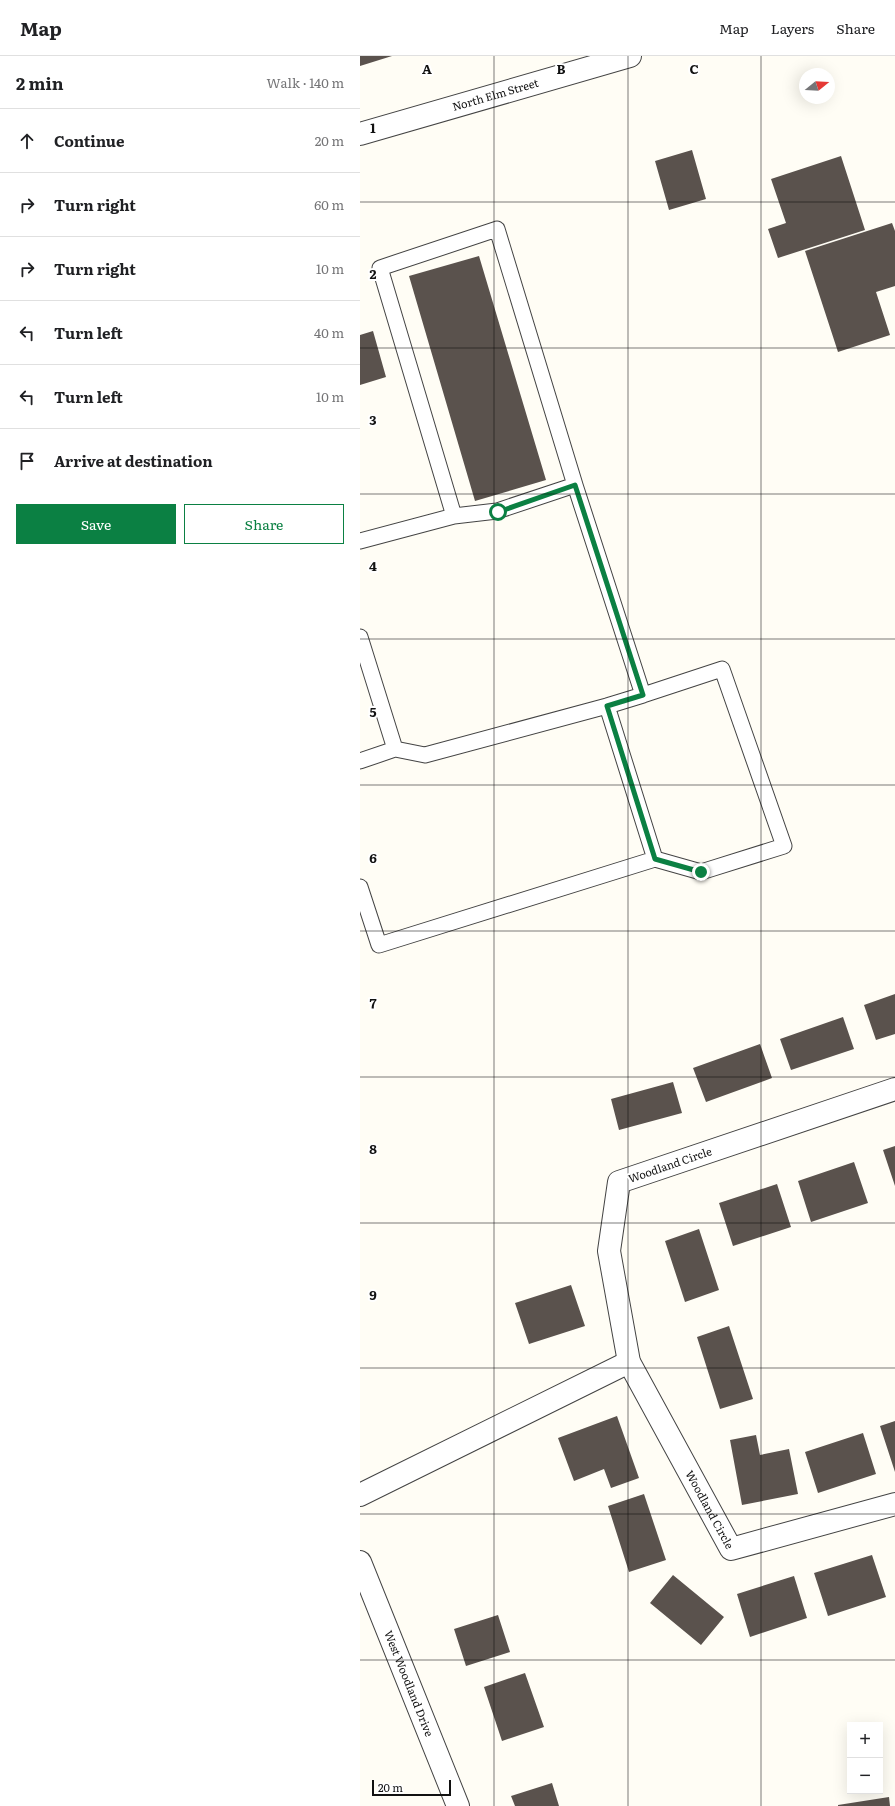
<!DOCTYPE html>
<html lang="en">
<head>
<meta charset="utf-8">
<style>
  body { margin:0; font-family:Literata,serif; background:#f2f2f2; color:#202124 }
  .controls { position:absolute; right:12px; bottom:12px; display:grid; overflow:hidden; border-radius:0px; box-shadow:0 4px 16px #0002 }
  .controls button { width:36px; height:36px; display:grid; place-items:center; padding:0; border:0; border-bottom:1px solid #e0e0e0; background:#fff; color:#202124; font:20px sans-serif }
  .compass { position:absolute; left:439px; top:12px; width:36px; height:36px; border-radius:50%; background:#fff; box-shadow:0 4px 16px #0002; rotate:72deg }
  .scale { position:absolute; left:12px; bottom:10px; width:79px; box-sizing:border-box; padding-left:4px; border:2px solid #111; border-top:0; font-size:11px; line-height:14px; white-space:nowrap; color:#111; -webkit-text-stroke:3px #fff; paint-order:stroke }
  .stop { position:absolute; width:12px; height:12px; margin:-9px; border:3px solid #0b8043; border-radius:50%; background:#fff }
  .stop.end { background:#0b8043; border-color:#fff; box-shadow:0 1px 4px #0008 }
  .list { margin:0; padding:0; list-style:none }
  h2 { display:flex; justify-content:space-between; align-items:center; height:52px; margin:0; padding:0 16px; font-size:17px }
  h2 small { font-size:13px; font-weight:400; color:#757577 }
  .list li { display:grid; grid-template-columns:26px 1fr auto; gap:12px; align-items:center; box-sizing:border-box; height:64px; padding:0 16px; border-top:1px solid #e0e0e0 }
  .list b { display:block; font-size:15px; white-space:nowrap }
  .list em { font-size:13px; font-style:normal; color:#757577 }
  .actions { display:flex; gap:8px; padding:12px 16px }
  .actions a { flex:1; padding:9px 0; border:1px solid #0b8043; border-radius:0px; text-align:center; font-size:14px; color:#0b8043 }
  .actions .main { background:#0b8043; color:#fff }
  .icon { flex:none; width:22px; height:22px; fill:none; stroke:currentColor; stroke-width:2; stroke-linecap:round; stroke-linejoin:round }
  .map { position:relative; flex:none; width:535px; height:1750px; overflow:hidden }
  header { display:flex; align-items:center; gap:24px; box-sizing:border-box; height:56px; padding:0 20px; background:#fff; border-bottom:1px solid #e0e0e0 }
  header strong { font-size:19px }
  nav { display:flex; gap:22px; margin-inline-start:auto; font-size:14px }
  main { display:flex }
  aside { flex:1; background:#fff }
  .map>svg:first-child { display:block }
</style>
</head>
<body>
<header>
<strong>Map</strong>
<nav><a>Map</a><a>Layers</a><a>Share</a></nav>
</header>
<main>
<aside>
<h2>2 min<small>Walk · 140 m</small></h2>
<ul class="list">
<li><svg class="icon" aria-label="ahead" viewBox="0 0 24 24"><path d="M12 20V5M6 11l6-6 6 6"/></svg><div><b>Continue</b></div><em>20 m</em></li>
<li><svg class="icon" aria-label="right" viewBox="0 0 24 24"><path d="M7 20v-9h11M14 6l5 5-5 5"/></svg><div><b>Turn right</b></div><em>60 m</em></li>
<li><svg class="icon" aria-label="right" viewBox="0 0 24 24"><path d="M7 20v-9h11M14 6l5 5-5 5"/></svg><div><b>Turn right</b></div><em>10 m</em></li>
<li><svg class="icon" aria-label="left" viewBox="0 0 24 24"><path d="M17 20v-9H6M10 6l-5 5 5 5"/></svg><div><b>Turn left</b></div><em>40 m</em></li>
<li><svg class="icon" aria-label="left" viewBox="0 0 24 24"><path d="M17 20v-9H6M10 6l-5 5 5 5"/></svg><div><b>Turn left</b></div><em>10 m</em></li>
<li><svg class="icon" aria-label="arrive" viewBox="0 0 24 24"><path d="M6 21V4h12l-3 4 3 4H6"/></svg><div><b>Arrive at destination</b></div></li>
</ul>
<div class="actions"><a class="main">Save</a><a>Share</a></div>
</aside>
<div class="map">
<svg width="535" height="1750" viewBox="0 0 535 1750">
  <rect width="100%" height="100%" fill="#fffdf5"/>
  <path fill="#5a524d" d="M0 0H32L0 10Z
    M332 94 346 143 309 154 295 105Z
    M481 100 505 174 418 202 408 173 426 167 411 123Z
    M532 167 535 175V230L516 236 530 279 478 296 445 195Z
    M119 200 186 424 115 445 49 220Z
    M13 275 26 321 0 329V279Z
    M535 938V978L516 984 504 949Z
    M483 961 494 993 431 1014 420 983Z
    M400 988 412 1022 346 1046 333 1012Z
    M313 1026 322 1057 259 1074 251 1043Z
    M535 1090V1130L523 1094Z
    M494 1106 508 1147 451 1166 438 1125Z
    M417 1128 431 1171 373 1190 359 1147Z
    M339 1173 359 1234 325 1246 305 1185Z
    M211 1229 225 1270 169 1288 155 1247Z
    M369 1270 393 1343 360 1353 337 1281Z
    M257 1360 279 1422 251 1432 244 1413 214 1425 198 1382Z
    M535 1365V1416L520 1370Z
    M503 1377 516 1418 458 1437 445 1396Z
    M396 1379 400 1399 429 1393 438 1438 382 1449 370 1384Z
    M284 1438 306 1504 269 1516 248 1450Z
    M512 1499 526 1541 468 1560 454 1517Z
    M313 1519 364 1561 341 1589 290 1547Z
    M434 1520 447 1562 390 1581 377 1538Z
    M138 1559 150 1596 106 1610 94 1573Z
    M165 1617 184 1671 142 1685 124 1631Z
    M192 1727 199 1750H155L151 1740Z
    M529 1741 530 1750H478V1749Z"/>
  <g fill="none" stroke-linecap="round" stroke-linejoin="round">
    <defs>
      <path id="service" d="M0 485 94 460 137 455 215 429 137 173 20 212 94 460
        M0 581 35 693 65 699 247 650 283 639 215 429
        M283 639 362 613 424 790 341 816 295 803
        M0 705 35 693
        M0 831 19 889 295 803 247 650"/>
      <g id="minor">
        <path id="s1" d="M0 78 270 0"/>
        <path id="s2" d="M535 1033 259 1126 249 1195 269 1306 371 1493 535 1448"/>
        <path d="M0 1439 269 1306"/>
        <path id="s3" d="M0 1506 98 1750"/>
      </g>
    </defs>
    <use href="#service" stroke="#444" stroke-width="17"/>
    <use href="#minor" stroke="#444" stroke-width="24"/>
    <use href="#service" stroke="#fff" stroke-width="15"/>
    <use href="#minor" stroke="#fff" stroke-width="22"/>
  </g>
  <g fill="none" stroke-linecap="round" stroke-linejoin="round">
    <path stroke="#0b8043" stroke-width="5" d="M138 456 215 429 283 639 247 650 295 803 341 816"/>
  </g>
  <path fill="none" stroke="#111" stroke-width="1" stroke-opacity="0.55" d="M134 0V1750M268 0V1750M401 0V1750M0 146H535M0 292H535M0 438H535M0 583H535M0 729H535M0 875H535M0 1021H535M0 1167H535M0 1312H535M0 1458H535M0 1604H535"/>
  <g text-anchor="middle" stroke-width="4" stroke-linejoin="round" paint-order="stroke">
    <g font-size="11" fill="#111" stroke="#fff">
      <text dy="4" stroke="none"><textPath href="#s1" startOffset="141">North Elm Street</textPath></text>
      <text transform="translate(310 1109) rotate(-19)" y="4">Woodland Circle</text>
      <text dy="4" stroke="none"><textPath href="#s2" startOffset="642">Woodland Circle</textPath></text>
      <text dy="4" stroke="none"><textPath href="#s3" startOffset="131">West Woodland Drive</textPath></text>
    </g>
  </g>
  <g font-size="13" text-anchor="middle" font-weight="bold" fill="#111" stroke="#fff" stroke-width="4" stroke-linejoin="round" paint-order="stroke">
    <text x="67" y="18">A</text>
    <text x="201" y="18">B</text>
    <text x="334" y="18">C</text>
    <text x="13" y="77">1</text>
    <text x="13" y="223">2</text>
    <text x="13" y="369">3</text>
    <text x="13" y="515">4</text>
    <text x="13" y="661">5</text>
    <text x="13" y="807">6</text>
    <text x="13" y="952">7</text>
    <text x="13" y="1098">8</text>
    <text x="13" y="1244">9</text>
  </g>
</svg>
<div class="controls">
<button>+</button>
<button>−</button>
</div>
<svg class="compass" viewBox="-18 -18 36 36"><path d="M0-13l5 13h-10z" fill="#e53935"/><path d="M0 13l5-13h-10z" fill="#757577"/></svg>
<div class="scale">20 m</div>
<div class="stop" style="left:138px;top:456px"></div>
<div class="stop end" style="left:341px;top:816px"></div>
</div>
</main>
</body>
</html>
